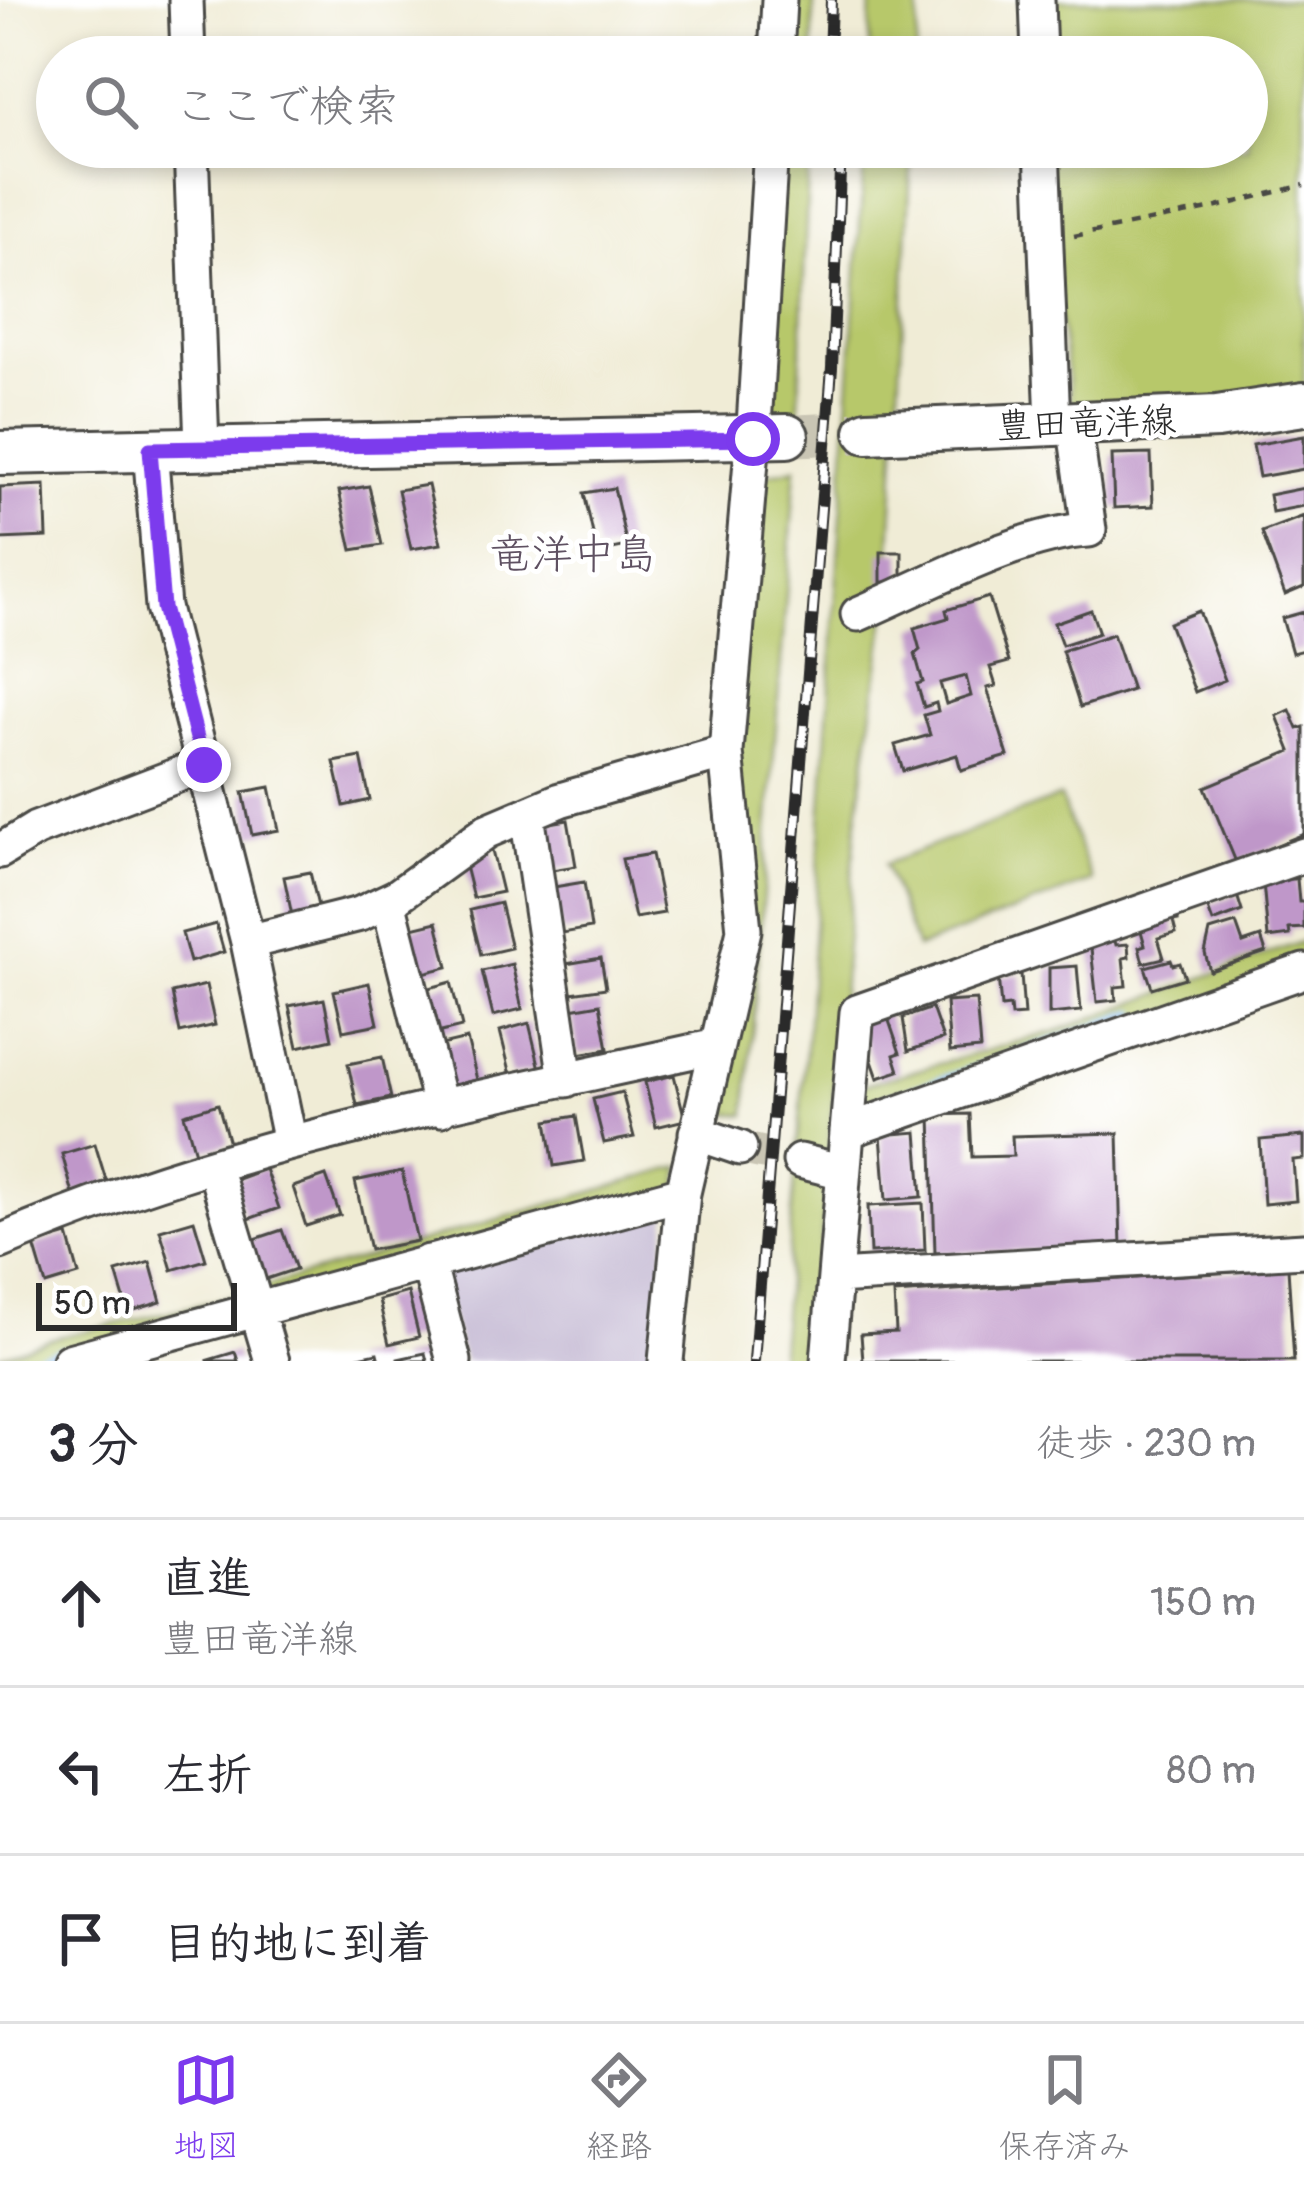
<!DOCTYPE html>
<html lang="ja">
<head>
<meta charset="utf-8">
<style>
  body { margin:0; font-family:Pangolin,"Klee One",sans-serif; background:#f7f7f7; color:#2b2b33 }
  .scale { position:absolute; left:36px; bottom:30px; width:201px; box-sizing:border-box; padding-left:12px; border:6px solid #2b2b2b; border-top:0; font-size:33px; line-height:42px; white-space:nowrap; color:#2b2b2b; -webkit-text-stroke:9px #fff; paint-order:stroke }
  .stop { position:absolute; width:36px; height:36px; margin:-27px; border:9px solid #7c3aed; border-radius:50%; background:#fff }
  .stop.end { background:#7c3aed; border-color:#fff; box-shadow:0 3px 12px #0008 }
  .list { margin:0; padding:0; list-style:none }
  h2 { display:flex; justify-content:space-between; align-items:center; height:156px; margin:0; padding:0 48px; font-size:51px }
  h2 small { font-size:39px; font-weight:400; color:#7c7c81 }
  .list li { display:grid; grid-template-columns:78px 1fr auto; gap:36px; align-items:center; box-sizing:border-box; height:168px; padding:0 48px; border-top:3px solid #e1e1e2 }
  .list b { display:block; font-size:45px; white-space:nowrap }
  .list p { margin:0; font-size:39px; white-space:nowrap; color:#7c7c81 }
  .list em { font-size:39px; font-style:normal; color:#7c7c81 }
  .icon { flex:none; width:66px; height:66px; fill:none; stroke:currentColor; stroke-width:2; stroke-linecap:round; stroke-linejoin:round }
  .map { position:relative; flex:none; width:1304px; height:1361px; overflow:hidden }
  .search { position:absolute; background:#fff; box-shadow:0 6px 18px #0003; left:36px; right:36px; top:36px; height:132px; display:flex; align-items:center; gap:30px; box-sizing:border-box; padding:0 42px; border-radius:66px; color:#7c7c81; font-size:45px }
  .sheet { height:660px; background:#fff }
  nav { display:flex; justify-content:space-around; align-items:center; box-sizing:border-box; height:168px; border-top:3px solid #e1e1e2; background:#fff; font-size:33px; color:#7c7c81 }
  nav a { display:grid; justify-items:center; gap:6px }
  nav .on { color:#7c3aed }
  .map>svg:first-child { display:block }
</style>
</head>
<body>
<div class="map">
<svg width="1304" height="1361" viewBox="0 0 1304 1361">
  <rect width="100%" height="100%" fill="#fff"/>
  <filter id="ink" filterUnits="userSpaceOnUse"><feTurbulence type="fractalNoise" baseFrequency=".00833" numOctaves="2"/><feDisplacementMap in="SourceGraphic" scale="24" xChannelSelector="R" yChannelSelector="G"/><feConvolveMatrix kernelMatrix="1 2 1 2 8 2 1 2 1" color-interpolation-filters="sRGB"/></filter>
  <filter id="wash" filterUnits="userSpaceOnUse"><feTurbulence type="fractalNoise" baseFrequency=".004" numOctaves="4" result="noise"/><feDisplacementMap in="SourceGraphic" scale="48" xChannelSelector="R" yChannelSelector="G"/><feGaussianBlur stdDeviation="2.7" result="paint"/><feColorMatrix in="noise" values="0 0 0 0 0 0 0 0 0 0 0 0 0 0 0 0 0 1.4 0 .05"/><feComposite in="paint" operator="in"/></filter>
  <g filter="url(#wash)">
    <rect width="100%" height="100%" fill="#f0ecd6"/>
    <path fill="#c9bfd7" d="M668 1209 652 1361H464L439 1272Z"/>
    <path fill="#b7c86b" stroke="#717a4b" stroke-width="3" d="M780 0H814L812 57H777Z
      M871 0H919L916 57H869Z
      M1037 0H1304V404L1074 422 1043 197 1042 147H1247V57H1039Z
      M771 147H809L798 426H754Z
      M865 147H912L888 602 856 829 811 1361H779L807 1038Z
      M796 468 746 1115 702 1111 744 934 726 752 749 478Z
      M1060 797 1092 881 917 948 885 864Z
      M1304 941V972L859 1121 860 1086 1057 1031Z
      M681 1166 677 1194 34 1361H0V1356L49 1339 199 1305 365 1258Z"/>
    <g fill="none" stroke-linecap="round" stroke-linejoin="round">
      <path stroke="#84b9f3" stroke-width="8" d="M860 1108 1135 1013
        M23 1361 62 1350"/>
    </g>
    <g id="blocks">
      <path fill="#bf97c9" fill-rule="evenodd" d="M1304 436V469L1259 477 1253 445Z
        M1151 454 1153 506 1114 508 1112 455Z
        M45 485 47 537 0 539V487Z
        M428 485 441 544 411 549 398 490Z
        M369 486 382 545 352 550 339 491Z
        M614 488 627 546 597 552 584 493Z
        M1304 488V506L1272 512 1269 495Z
        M1304 516V587L1285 595 1262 532Z
        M881 552H902V582H881Z
        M989 597 1009 662 990 667 996 686 987 688 1008 756 961 770 957 755 903 771 895 745 930 735 924 715 938 711 936 703 924 707 917 684 923 682 915 654 920 650 914 628 948 618 946 610ZM966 676 971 696 946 704 940 683Z
        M1091 610 1099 633 1062 645 1054 623Z
        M1199 611 1225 680 1195 692 1169 623Z
        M1304 612V650L1292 653 1282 618Z
        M1113 634 1132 690 1080 707 1062 651Z
        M1290 710 1298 729 1304 727V834L1236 862 1205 787 1291 751 1277 716Z
        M361 757 370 800 344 806 334 762Z
        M270 787 279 830 252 835 243 792Z
        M568 820 576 866 546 871 538 825Z
        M491 847 502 892 473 898 462 854Z
        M652 854 664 913 635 918 622 859Z
        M1291 871V879H1297L1299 902H1304V928L1289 929 1290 935 1268 938 1263 882Z
        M310 872 320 915 293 920 284 877Z
        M584 882 591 928 562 933 554 887Z
        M1237 895 1242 911 1213 922 1207 906Z
        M500 903 511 948 481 955 470 910Z
        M1176 911 1178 920 1173 921 1176 933 1158 938 1164 958 1143 963 1139 947 1145 945 1139 924Z
        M437 922 448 967 419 974 408 929Z
        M1236 923 1243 943 1261 937 1266 952 1210 971 1205 953 1210 931Z
        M216 924 224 952 190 962 182 933Z
        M1114 937 1116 945 1128 944 1129 957 1123 958 1126 986 1115 987 1116 1000 1097 1002 1090 940Z
        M601 958 606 988 571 993 566 964Z
        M1171 960 1173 965 1180 963 1185 978 1152 988 1145 967Z
        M512 964 522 1009 493 1016 482 971Z
        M1077 966 1081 1011 1049 1014V968Z
        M1021 974 1024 1015 1011 1016 1010 1006 1001 1007 998 976Z
        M451 982 462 1027 433 1034 422 990Z
        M369 983 378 1024 343 1031 334 991Z
        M206 985 215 1025 180 1033 172 993Z
        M324 999 332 1039 298 1047 289 1006Z
        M976 1000 980 1049 950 1052 946 1002Z
        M600 1004 608 1049 578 1054 571 1009Z
        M932 1008 943 1039 908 1051 903 1018Z
        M886 1012 900 1053 894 1055 899 1071 878 1078 858 1021Z
        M529 1023 540 1069 511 1075 500 1031Z
        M467 1039 478 1084 448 1091 437 1046Z
        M382 1057 391 1098 357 1105 348 1064Z
        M674 1075 685 1120 656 1127 645 1082Z
        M622 1092 634 1137 604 1143 593 1099Z
        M218 1104 229 1143 195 1153 184 1114Z
        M970 1114 972 1157 1013 1156 1012 1136 1118 1133 1121 1248 935 1253 931 1115Z
        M576 1116 584 1161 554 1166 547 1121Z
        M917 1132 922 1197 886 1200 881 1135Z
        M1304 1136V1159L1293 1160 1296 1201 1264 1204 1260 1140Z
        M95 1144 107 1183 73 1194 62 1154Z
        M265 1169 279 1208 246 1220 232 1181Z
        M402 1171 417 1241 370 1250 355 1181Z
        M326 1176 340 1215 306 1226 293 1187Z
        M923 1203 925 1250 870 1253 868 1206Z
        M194 1220 206 1260 172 1270 160 1230Z
        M282 1230 296 1269 263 1280 249 1241Z
        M68 1235 79 1275 46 1285 34 1245Z
        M150 1262 161 1302 128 1312 116 1272Z
        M1288 1268 1294 1361H863L861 1334 896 1332 894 1294Z
        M408 1292 419 1337 389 1344 379 1300Z
        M235 1352 238 1361H208V1360Z
        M377 1353 379 1361H350V1359Z
        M425 1353 427 1361H398V1359Z"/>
    </g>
  </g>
  <g filter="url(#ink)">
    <use href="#blocks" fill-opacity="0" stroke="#494845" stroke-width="3"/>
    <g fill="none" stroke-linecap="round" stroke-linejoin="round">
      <path stroke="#c9c5b4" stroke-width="33" stroke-dasharray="33 16" stroke-linecap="butt" d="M740 1148 800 1161"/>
      <path stroke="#c9c5b4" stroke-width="42" stroke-dasharray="42 21" stroke-linecap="butt" d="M787 436 867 432"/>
      <defs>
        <path id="minor" d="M186 0 188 57
          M1037 0 1039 57
          M776 57 779 0
          M191 147 202 446
          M1042 147 1053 423
          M150 449 163 607 248 942 290 1143
          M858 614C924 586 1020 533 1089 530L1074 422
          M527 814 566 1080
          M0 851 36 829 204 765
          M388 901 441 1109
          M248 942 360 914 396 897 487 831 560 800 726 752
          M847 1131 1304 971
          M696 1133 740 1148
          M800 1161 843 1172
          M214 1166 272 1361
          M0 1242C227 1143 476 1100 716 1046
          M428 1262 454 1361
          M835 1277 1304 1250
          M69 1361 683 1193
          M666 1361 683 1193 744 930 726 752 754 426 771 147
          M828 1361 857 1012 1304 855"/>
        <path id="major" d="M867 432 1217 417 1304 404
          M0 453 787 436"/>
      </defs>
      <use href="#minor" stroke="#494845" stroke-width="39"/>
      <use href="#major" stroke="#494845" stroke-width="48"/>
      <path stroke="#494845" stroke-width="4.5" stroke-dasharray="9 9" stroke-linecap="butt" d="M1074 236 1209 209 1304 185"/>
      <use href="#minor" stroke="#fff" stroke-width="33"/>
      <use href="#major" stroke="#fff" stroke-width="42"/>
      <defs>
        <path id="rail" d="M829 57 831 0
          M754 1361 832 368 841 147"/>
      </defs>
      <use href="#rail" stroke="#2b2b2b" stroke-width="12"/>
      <use href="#rail" stroke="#fff" stroke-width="8" stroke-dasharray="22" stroke-linecap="butt"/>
    </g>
  </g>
  <g fill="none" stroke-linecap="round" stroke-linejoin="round" filter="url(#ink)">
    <path stroke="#7c3aed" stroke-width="15" d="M204 765 163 607 150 449 753 439"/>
  </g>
  <g text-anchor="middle" stroke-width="10" stroke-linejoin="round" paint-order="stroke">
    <g font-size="36" fill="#2b2b2b" stroke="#fff">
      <text transform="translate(1086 422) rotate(-2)" y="13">豊田竜洋線</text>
    </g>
    <g font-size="42" fill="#5f5162" stroke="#fff">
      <text x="573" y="568">竜洋中島</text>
    </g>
  </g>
</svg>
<div class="scale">50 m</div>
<div class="stop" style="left:753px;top:439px"></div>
<div class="stop end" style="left:204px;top:765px"></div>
<div class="search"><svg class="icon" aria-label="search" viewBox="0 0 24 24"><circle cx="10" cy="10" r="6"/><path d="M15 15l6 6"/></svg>ここで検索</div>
</div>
<section class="sheet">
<h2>3 分<small>徒歩 · 230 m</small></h2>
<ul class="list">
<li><svg class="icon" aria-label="ahead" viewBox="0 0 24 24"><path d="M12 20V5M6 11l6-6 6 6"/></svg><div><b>直進</b><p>豊田竜洋線</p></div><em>150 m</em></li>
<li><svg class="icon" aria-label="left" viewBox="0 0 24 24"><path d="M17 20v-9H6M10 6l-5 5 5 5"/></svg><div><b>左折</b></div><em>80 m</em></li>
<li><svg class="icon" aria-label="arrive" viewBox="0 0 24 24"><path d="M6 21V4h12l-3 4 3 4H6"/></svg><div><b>目的地に到着</b></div></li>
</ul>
</section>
<nav>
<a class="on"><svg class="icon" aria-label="map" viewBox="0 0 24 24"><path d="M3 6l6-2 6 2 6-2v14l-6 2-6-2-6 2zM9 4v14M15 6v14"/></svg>地図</a>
<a><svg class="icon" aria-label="directions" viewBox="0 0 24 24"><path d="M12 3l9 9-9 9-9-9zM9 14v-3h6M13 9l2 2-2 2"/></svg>経路</a>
<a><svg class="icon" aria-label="saved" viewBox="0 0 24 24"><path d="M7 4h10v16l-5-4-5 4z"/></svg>保存済み</a>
</nav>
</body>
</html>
